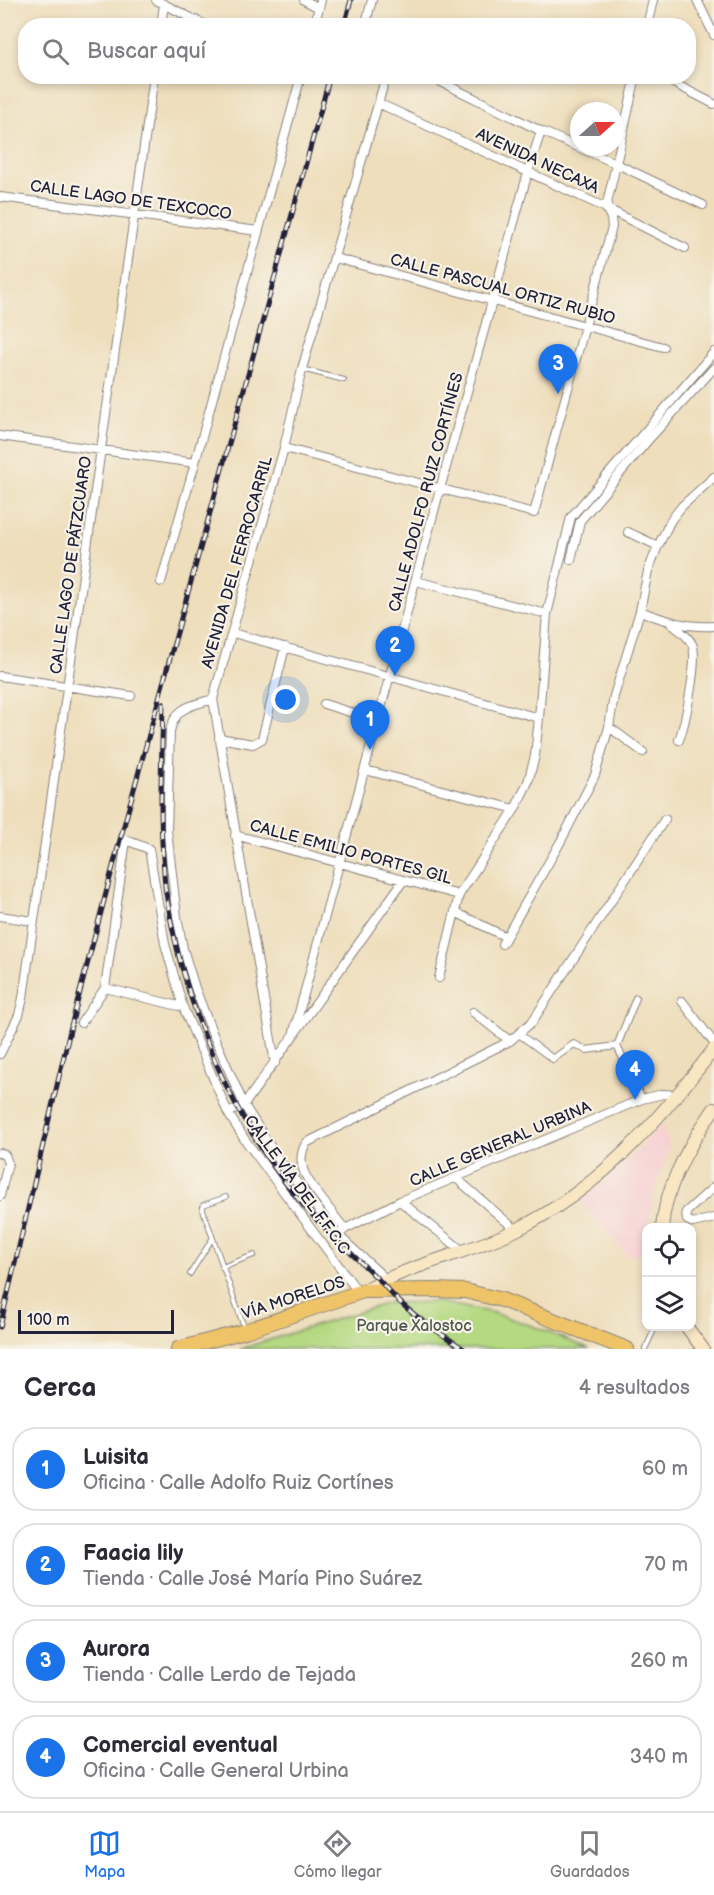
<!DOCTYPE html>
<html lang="es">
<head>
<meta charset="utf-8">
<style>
  body { margin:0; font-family:"Balsamiq Sans",sans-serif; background:#f2f2f3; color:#2b2b33 }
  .controls { position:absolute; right:18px; bottom:18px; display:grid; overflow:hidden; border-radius:12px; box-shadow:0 3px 9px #0003 }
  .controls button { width:54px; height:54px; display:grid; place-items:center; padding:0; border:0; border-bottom:2px solid #e1e1e2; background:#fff; color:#2b2b33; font:30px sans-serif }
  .compass { position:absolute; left:570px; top:102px; width:54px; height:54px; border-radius:50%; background:#fff; box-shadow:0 3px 9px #0003; rotate:69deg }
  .scale { position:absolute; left:18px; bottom:15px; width:156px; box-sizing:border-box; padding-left:6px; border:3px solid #22223b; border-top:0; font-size:16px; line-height:21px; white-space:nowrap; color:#22223b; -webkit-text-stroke:4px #f7f3e8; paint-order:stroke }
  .you { position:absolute; left:286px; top:700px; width:21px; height:21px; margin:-15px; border:4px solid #fff; border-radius:50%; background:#1a73e8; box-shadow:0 0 0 9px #1a73e833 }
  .badge { display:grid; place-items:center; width:39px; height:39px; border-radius:50%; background:#1a73e8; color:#fff; font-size:20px; font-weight:700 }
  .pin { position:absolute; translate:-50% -50px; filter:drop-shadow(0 2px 3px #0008) }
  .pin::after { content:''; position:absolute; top:32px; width:21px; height:18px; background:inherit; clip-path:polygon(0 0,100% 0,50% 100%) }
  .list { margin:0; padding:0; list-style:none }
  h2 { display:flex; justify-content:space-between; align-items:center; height:78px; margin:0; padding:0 24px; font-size:26px }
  h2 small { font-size:20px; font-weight:400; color:#7c7c81 }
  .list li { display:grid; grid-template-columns:39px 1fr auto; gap:18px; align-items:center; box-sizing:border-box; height:84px; margin:0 12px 12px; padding:0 12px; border:2px solid #e1e1e2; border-radius:24px }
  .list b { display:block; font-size:22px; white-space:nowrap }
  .list p { margin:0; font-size:20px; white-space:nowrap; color:#7c7c81 }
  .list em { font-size:20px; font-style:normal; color:#7c7c81 }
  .icon { flex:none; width:33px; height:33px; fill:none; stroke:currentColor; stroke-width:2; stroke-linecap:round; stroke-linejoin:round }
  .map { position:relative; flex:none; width:714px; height:1349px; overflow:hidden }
  .search { position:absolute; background:#fff; box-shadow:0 3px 9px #0003; left:18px; right:18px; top:18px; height:66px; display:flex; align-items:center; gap:15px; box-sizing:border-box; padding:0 21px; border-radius:24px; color:#7c7c81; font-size:22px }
  .sheet { height:462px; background:#fff }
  nav { display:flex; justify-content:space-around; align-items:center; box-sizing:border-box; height:84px; border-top:2px solid #e1e1e2; background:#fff; font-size:16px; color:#7c7c81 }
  nav a { display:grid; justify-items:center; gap:3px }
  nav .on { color:#1a73e8 }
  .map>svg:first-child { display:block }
</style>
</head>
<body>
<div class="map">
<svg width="714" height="1349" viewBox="0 0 714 1349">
  <rect width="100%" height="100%" fill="#f7f3e8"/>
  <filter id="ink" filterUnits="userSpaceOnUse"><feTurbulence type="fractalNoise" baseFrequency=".0167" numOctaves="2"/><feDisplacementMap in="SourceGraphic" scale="12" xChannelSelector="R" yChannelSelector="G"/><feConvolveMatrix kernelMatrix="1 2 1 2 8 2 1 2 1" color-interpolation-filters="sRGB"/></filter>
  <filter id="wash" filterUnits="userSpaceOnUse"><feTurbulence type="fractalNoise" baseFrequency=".008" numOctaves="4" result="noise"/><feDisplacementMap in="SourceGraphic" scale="24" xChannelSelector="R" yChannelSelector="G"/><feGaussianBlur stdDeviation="1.35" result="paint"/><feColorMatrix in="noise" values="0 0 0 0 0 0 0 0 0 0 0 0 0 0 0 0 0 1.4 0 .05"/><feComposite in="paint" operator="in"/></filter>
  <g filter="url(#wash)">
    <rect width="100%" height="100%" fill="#eedebc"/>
    <path fill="#f7cfd1" d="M661 1124 670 1145 652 1199 650 1227 646 1228V1250L629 1257 578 1200 598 1186 635 1153Z"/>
    <path fill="#b5d982" stroke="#6c7e5e" stroke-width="1.5" d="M438 1302 494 1313 535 1327 589 1349H240L388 1303Z"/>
  </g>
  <g filter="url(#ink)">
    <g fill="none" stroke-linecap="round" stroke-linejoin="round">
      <defs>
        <path id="service" d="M302 369 344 380
          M226 1197 203 1205V1210L244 1327
          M222 1267 254 1255
          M190 1274 212 1239
          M645 1349 656 1326"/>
        <path id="pedestrian" d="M519 1034 553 1059 574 1044 586 1050 617 1046
          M617 1046 642 1099
          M617 1046 636 998"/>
        <path id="minor" d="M156 0 207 26
          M304 0 319 8
          M697 0 714 35
          M161 26 164 4
          M314 26 321 0
          M365 26 372 0
          M647 26 653 0
          M429 76 541 131 615 163 703 205
          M660 76 714 104
          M378 103 606 208 685 248
          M0 197 258 231
          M335 258 663 347
          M0 436 195 463
          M284 448 534 513 612 227 611 218 606 208 636 76
          M628 532 658 546
          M571 560 580 521 649 439 714 368
          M416 581 547 614
          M161 582 195 463 301 76
          M640 611C663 620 688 628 714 626
          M669 622C676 628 688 635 692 644 699 658 685 724 679 740
          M233 633 539 718
          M0 676 131 696
          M213 699C191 706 176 706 170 731L167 831 177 917 183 949 195 988 212 1032 244 1105 279 1160 339 1236 389 1282
          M324 704 378 721
          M609 727 643 752
          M219 738 253 744 262 739 285 647
          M365 770 515 809
          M235 835 459 895
          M455 912 506 937
          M0 916 33 921
          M502 944 561 841 595 775 609 727 614 696 640 611 648 571 658 546 671 520 682 506 714 477
          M439 978 459 895 515 809 528 782 535 756 539 718 547 614 571 517 714 352
          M105 988 183 1007
          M682 1001 714 1043
          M473 1012 510 1041
          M81 1023 105 988 126 840 149 849 165 944 183 1007 228 1113 245 1140 359 1293
          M293 1035 440 489 528 172 541 131
          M0 1054 19 1015 23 998 154 76
          M275 1063 213 699 284 448 302 369 386 76
          M228 1113 244 1105 403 881
          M0 1153 5 1155 8 1163 0 1196
          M456 1178 516 1230
          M714 1187 686 1212 687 1220 693 1223 714 1218
          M400 1201 464 1252
          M345 1229C336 1219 329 1208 321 1198 308 1181 294 1165 306 1143L510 1041 532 1022 665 819
          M341 1233 345 1229 400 1201 642 1099 663 1094 678 1095"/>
        <path id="secondary" d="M662 1228C665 1186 690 1143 714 1109
          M363 1291C411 1264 466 1254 516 1230 601 1188 657 1122 714 1049
          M686 1326 703 1349"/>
        <path id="primary" d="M178 1349 245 1331 363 1291 433 1290 465 1291 502 1300 627 1349"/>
      </defs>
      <use href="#service" stroke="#88807c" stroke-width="6"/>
      <use href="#pedestrian" stroke="#88807c" stroke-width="8"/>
      <use href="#minor" stroke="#88807c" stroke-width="10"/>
      <use href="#secondary" stroke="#88807c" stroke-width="14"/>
      <use href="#primary" stroke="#88807c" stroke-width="16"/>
      <use href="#service" stroke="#fff" stroke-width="4"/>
      <use href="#pedestrian" stroke="#fff" stroke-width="6"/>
      <use href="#minor" stroke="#fff" stroke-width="8"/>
      <use href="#secondary" stroke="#f9e7c3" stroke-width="12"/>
      <use href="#primary" stroke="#efc469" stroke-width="14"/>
      <defs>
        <path id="rail" d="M344 26 351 0
          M163 703C162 755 159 806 163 857 164 869 164 881 166 893 183 1004 232 1123 306 1208 329 1234 356 1257 381 1282 402 1309 435 1330 464 1349
          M0 1327 71 1026 120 840 330 76"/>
      </defs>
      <use href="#rail" stroke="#22223b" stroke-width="5"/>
      <use href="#rail" stroke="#f7f3e8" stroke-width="3" stroke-dasharray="9" stroke-linecap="butt"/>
    </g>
  </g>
  <g text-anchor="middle" stroke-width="4.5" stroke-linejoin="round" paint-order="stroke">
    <g font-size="16" fill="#22223b" stroke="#f7f3e8">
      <text transform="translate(538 160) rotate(25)" y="6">AVENIDA NECAXA</text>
      <text transform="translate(131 199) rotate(8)" y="6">CALLE LAGO DE TEXCOCO</text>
      <text transform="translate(503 288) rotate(15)" y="6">CALLE PASCUAL ORTIZ RUBIO</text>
      <text transform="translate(425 492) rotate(-75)" y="6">CALLE ADOLFO RUIZ CORTÍNES</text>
      <text transform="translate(236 562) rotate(-74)" y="6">AVENIDA DEL FERROCARRIL</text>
      <text transform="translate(70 565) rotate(-82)" y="6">CALLE LAGO DE PÁTZCUARO</text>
      <text transform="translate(351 851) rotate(15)" y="6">CALLE EMILIO PORTES GIL</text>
      <text transform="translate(500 1143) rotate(-23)" y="6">CALLE GENERAL URBINA</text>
      <text transform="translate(298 1184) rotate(54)" y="6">CALLE VÍA DEL F.F.C.C</text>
      <text transform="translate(293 1297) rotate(-18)" y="6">VÍA MORELOS</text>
    </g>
    <g font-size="16" fill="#4e5950" stroke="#f7f3e8">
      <text x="414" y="1331">Parque Xalostoc</text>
    </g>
  </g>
</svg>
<div class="controls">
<button><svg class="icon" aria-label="locate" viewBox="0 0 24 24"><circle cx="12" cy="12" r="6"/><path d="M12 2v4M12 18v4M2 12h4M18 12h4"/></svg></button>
<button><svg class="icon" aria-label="layers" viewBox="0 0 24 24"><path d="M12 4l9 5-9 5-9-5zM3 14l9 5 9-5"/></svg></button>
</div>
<svg class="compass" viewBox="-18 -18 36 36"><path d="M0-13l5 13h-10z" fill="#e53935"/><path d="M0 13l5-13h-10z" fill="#7c7c81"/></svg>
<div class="scale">100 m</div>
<div class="you"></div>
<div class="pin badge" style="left:370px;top:750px">1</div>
<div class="pin badge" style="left:395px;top:676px">2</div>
<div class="pin badge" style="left:558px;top:394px">3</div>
<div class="pin badge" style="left:635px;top:1100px">4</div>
<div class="search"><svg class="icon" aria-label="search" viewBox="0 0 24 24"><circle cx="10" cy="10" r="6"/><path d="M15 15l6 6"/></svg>Buscar aquí</div>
</div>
<section class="sheet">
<h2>Cerca<small>4 resultados</small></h2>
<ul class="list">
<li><span class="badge">1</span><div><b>Luisita</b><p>Oficina · Calle Adolfo Ruiz Cortínes</p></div><em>60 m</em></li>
<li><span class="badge">2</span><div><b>Faacia lily</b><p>Tienda · Calle José María Pino Suárez</p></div><em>70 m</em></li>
<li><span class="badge">3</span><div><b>Aurora</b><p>Tienda · Calle Lerdo de Tejada</p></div><em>260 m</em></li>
<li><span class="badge">4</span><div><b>Comercial eventual</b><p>Oficina · Calle General Urbina</p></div><em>340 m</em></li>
</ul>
</section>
<nav>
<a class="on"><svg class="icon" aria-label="map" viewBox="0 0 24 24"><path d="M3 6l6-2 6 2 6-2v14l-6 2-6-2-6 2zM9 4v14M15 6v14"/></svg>Mapa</a>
<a><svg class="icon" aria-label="directions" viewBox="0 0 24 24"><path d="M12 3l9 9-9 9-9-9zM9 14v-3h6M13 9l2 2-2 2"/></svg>Cómo llegar</a>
<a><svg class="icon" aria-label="saved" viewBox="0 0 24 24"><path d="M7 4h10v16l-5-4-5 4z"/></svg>Guardados</a>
</nav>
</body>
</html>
